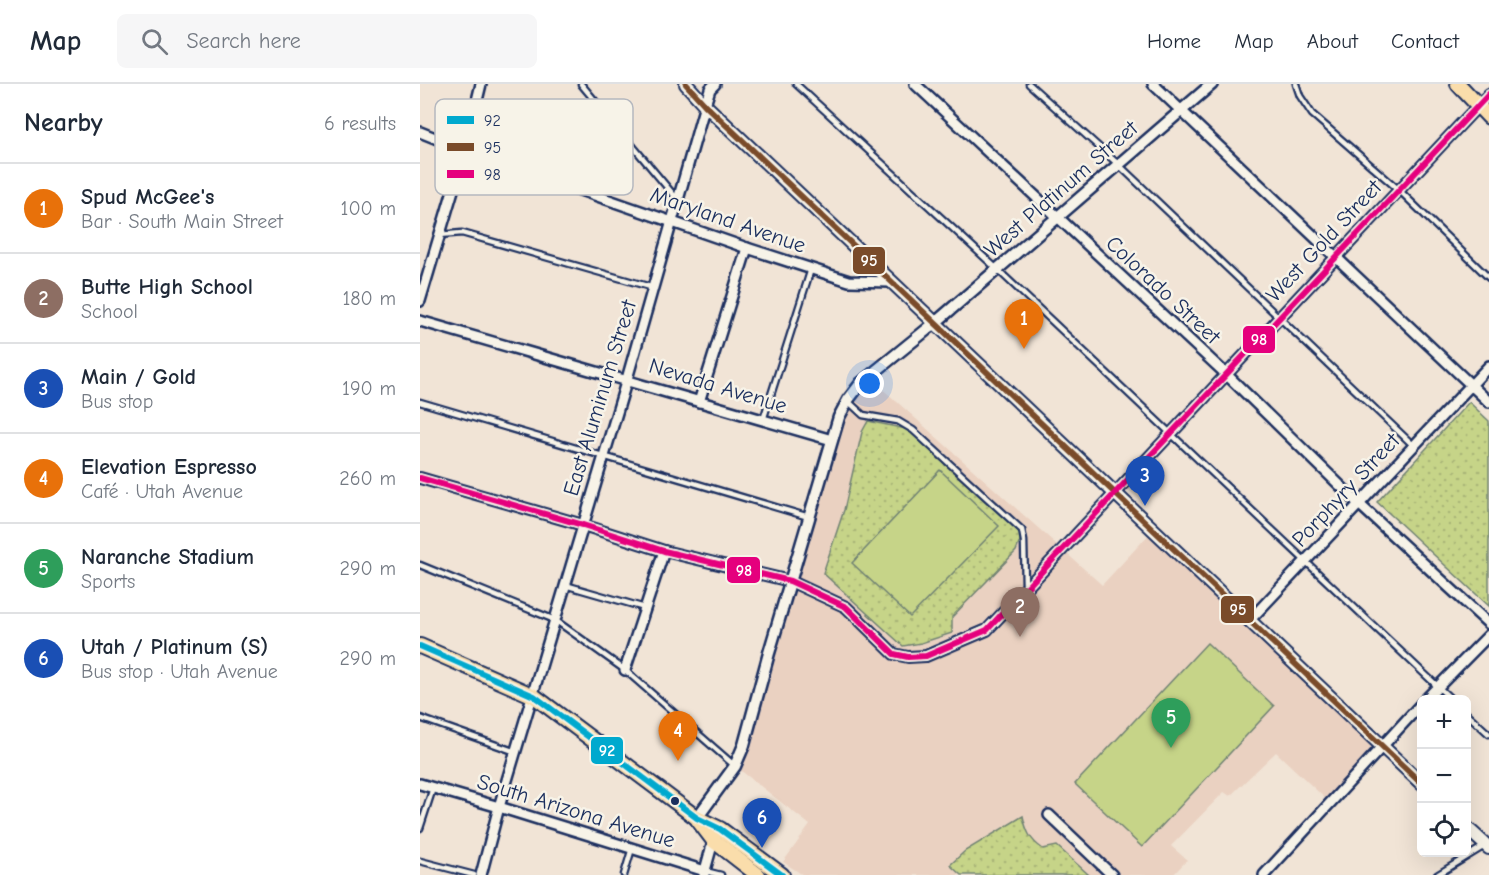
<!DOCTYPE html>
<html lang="en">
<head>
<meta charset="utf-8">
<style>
  body { margin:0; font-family:"Comic Neue",sans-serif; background:#f6f6f7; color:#1f2937 }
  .controls { position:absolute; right:18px; bottom:18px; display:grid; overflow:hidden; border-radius:9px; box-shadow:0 6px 24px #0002 }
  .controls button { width:54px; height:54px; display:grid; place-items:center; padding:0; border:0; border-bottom:2px solid #e0e1e3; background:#fff; color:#1f2937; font:30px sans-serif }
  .you { position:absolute; left:450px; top:300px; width:21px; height:21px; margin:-15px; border:4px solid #fff; border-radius:50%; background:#1a73e8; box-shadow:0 0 0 9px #1a73e833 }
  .badge { display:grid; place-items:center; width:39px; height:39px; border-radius:50%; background:#0f766e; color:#fff; font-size:20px; font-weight:700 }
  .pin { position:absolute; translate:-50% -50px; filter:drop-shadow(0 2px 3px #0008) }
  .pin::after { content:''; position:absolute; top:32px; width:21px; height:18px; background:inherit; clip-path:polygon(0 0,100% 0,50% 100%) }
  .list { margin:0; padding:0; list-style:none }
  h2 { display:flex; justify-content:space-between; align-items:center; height:78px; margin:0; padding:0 24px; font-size:26px }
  h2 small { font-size:20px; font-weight:400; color:#747a83 }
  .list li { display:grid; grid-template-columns:39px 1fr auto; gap:18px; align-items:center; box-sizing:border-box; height:90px; padding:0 24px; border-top:2px solid #e0e1e3 }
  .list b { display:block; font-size:22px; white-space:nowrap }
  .list p { margin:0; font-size:20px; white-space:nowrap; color:#747a83 }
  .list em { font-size:20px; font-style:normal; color:#747a83 }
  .icon { flex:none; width:33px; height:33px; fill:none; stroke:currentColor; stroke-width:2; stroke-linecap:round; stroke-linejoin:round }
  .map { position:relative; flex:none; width:1069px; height:791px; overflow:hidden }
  header { display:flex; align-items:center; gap:36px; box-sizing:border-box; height:84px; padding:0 30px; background:#fff; border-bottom:2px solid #e0e1e3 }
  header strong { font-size:28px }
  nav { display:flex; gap:33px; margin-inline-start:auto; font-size:21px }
  .search { width:420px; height:54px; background:#f6f6f7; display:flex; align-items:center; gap:15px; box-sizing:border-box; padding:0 21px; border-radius:9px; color:#747a83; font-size:22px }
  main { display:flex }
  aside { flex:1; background:#fff }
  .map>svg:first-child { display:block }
  .built { fill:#ead1c1 }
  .grass { fill:url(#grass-dots); stroke:#708273; stroke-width:1.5 }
  .garden { fill:#c6d488; stroke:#708273; stroke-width:1.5 }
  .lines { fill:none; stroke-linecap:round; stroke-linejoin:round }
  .service-casing { stroke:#1b2f5e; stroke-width:9 }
  .minor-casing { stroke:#1b2f5e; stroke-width:14 }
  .tertiary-casing { stroke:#1b2f5e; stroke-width:15 }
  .secondary-casing { stroke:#1b2f5e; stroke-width:16 }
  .primary-casing { stroke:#1b2f5e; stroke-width:18 }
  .service { stroke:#f7f3e8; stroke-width:4.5 }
  .minor { stroke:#f7f3e8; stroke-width:9 }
  .tertiary { stroke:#f7f3e8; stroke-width:10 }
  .secondary { stroke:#f7f3e8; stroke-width:12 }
  .primary { stroke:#faddab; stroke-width:14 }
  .bus-1-casing { stroke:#f7f3e8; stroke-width:10 }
  .bus-2-casing { stroke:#f7f3e8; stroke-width:10 }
  .bus-3-casing { stroke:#f7f3e8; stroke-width:10 }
  .bus-1 { stroke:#00a9ce; stroke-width:6 }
  .bus-2 { stroke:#7a4b2a; stroke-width:6 }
  .bus-3 { stroke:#e5007d; stroke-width:6 }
  .bus-dot { fill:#1b2f5e; stroke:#f7f3e8; stroke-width:2 }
  .labels { text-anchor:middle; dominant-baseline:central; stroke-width:5; stroke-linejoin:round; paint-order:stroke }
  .street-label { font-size:22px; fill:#1b2f5e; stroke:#f7f3e8 }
  .key { fill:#f7f3e8; stroke:#b5b8bf; stroke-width:1.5 }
  .key-label { font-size:16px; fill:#1b2f5e }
  .line-badge { stroke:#f7f3e8; stroke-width:2 }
  .badge-label { font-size:16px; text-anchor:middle; font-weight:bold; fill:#fff }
</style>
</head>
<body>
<header>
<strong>Map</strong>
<div class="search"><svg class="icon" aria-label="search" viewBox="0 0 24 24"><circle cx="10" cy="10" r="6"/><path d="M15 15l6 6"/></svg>Search here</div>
<nav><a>Home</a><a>Map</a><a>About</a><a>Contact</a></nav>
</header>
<main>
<aside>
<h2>Nearby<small>6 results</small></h2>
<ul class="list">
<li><span class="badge" style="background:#e8710a">1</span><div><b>Spud McGee's</b><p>Bar · South Main Street</p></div><em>100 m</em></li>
<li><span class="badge" style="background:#8d6e63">2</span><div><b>Butte High School</b><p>School</p></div><em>180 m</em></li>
<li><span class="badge" style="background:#1a4fb4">3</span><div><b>Main / Gold</b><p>Bus stop</p></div><em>190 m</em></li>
<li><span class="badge" style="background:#e8710a">4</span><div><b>Elevation Espresso</b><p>Café · Utah Avenue</p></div><em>260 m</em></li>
<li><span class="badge" style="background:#2e9e5b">5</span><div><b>Naranche Stadium</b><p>Sports</p></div><em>290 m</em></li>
<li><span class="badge" style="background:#1a4fb4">6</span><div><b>Utah / Platinum (S)</b><p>Bus stop · Utah Avenue</p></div><em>290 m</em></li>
</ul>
</aside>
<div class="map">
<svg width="1069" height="791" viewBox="0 0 1069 791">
  <defs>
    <pattern id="grass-dots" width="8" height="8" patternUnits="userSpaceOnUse" patternTransform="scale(1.5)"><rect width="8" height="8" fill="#c6d488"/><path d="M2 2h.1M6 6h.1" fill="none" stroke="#aab678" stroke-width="1.8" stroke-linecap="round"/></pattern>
  </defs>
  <rect width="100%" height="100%" fill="#f1e4d6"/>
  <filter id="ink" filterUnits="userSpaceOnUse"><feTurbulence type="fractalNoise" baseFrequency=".0167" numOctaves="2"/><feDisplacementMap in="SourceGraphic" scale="12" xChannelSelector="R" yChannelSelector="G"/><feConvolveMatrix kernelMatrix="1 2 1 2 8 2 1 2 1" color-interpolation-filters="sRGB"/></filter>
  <g filter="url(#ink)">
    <polygon class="built" points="448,292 682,501 733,446 961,663 910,719 856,668 810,712 804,708 751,762 767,776 753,791 383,791 363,778 390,741 315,682 428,316"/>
    <g class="grass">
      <polygon points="1049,318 1069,337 1069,522 957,418"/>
      <polygon points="448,337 491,346 599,447 602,452 596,467 532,533 532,549 501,559 483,562 403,489 424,426 442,348"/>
      <path d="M603 732C606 747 610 756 623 765L637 762 669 791H541L530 781 545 767Z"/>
    </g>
    <g class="garden">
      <polygon points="520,386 579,442 490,533 432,479"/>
      <polygon points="787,559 854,622 722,763 655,700"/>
    </g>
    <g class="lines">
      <g class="service-casing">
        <g id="service">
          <polyline points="161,0 257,115"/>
          <polyline points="376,0 577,185 1032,616"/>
          <polyline points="609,0 699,81 994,362"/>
          <polyline points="876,0 880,12 892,30 979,106 1069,194"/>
          <polyline points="19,151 42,149 234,204"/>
          <polyline points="0,318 389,433"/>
          <polyline points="429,318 443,331 478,337 493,346 602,446 604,457 605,502"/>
          <polyline points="343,336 391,185"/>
          <polyline points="0,481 135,536 205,586 315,682"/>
          <polyline points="145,501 225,524"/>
          <polyline points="1046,629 1069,650"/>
          <polyline points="0,634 96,668"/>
          <polyline points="0,744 13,704"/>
          <polyline points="0,777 54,791"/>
          <polyline points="285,787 301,791"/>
          <polyline points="204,791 212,764"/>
          <polyline points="1017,791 1066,761"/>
        </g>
      </g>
      <g class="minor-casing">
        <g id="minor">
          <polyline points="495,0 806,290 939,420 1069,540"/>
          <polyline points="733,0 1069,318"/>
          <polyline points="0,48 45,66 327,164 429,197 471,198"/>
          <polyline points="0,217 45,66 61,0"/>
          <polyline points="0,237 412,356"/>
          <polyline points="279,318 327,164"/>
          <polyline points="0,394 163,441 244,467 370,497 426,523 474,570 488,573 506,572 567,546 1069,10"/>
          <polyline points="829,537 1069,282"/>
          <polyline points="205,586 244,467"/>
          <polyline points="1005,616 1069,551"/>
          <polyline points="0,700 79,723 285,787"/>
          <polyline points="629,731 692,791"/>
          <polyline points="284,790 294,754"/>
          <polyline points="61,791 79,723 207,295 285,21 290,5 295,0"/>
          <polyline points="844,791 1002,619"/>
        </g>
      </g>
      <g class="tertiary-casing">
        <polyline id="tertiary" points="277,734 315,682 324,661 349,569 419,333 428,316 441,299 515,239 792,0"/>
      </g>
      <g class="secondary-casing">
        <g id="secondary">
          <polyline points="266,0 285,21 1002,700"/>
          <polyline points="1046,743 1069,764"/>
        </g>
      </g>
      <g class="primary-casing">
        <g id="primary">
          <polyline points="1038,0 1069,33"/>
          <polyline points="0,562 114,612 277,734 300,745 362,791"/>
          <polyline points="278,736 294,757 338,791"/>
        </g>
      </g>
      <use href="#service" class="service"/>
      <use href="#minor" class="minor"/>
      <use href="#tertiary" class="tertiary"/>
      <use href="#secondary" class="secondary"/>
      <use href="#primary" class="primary"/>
      <g class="bus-1-casing">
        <polyline id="bus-1" points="0,562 114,612 277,734 300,745 362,791"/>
      </g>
      <g class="bus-2-casing">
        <polyline id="bus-2" points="266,0 285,21 1002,700"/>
      </g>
      <g class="bus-3-casing">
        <polyline id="bus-3" points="0,394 163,441 244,467 370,497 426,523 474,570 488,573 506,572 567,546 1069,10"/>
      </g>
      <use href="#bus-1" class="bus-1"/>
      <use href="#bus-2" class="bus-2"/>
      <use href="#bus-3" class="bus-3"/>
    </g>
  </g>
  <circle class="bus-dot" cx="255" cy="717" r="5"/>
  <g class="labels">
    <g class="street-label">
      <text transform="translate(641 105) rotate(-41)">West Platinum Street</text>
      <text transform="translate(308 136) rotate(19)">Maryland Avenue</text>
      <text transform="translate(904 157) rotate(-47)">West Gold Street</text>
      <text transform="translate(743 206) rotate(43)">Colorado Street</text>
      <text transform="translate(298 302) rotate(17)">Nevada Avenue</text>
      <text transform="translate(180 314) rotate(-73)">East Aluminum Street</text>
      <text transform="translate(926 406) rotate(-47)">Porphyry Street</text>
      <text transform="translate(156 727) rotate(17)">South Arizona Avenue</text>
    </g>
  </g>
  <rect x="15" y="15" width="198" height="96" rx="9" class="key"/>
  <rect x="27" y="32" width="27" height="8" fill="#00a9ce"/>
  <rect x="27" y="59" width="27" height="8" fill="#7a4b2a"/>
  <rect x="27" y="86" width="27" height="8" fill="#e5007d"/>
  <g class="key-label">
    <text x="64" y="42">92</text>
    <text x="64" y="69">95</text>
    <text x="64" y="96">98</text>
  </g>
  <g class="line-badge">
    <rect x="432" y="162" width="34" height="29" rx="6" fill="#7a4b2a"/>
    <rect x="822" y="241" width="34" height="29" rx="6" fill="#e5007d"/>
    <rect x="306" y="472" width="35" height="28" rx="6" fill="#e5007d"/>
    <rect x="800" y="511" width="35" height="29" rx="6" fill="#7a4b2a"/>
    <rect x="170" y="652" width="34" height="29" rx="6" fill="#00a9ce"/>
  </g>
  <g class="badge-label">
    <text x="449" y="182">95</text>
    <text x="839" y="261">98</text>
    <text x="324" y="492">98</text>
    <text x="818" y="531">95</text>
    <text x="187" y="672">92</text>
  </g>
</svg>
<div class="controls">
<button>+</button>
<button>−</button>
<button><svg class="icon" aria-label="locate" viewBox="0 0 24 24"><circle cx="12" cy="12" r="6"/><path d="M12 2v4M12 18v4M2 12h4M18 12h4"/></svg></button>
</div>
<div class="you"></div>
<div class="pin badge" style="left:604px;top:265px;background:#e8710a">1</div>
<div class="pin badge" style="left:600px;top:553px;background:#8d6e63">2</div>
<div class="pin badge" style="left:725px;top:422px;background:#1a4fb4">3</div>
<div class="pin badge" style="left:258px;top:677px;background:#e8710a">4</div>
<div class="pin badge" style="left:751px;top:664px;background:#2e9e5b">5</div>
<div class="pin badge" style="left:342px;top:764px;background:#1a4fb4">6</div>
</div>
</main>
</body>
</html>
